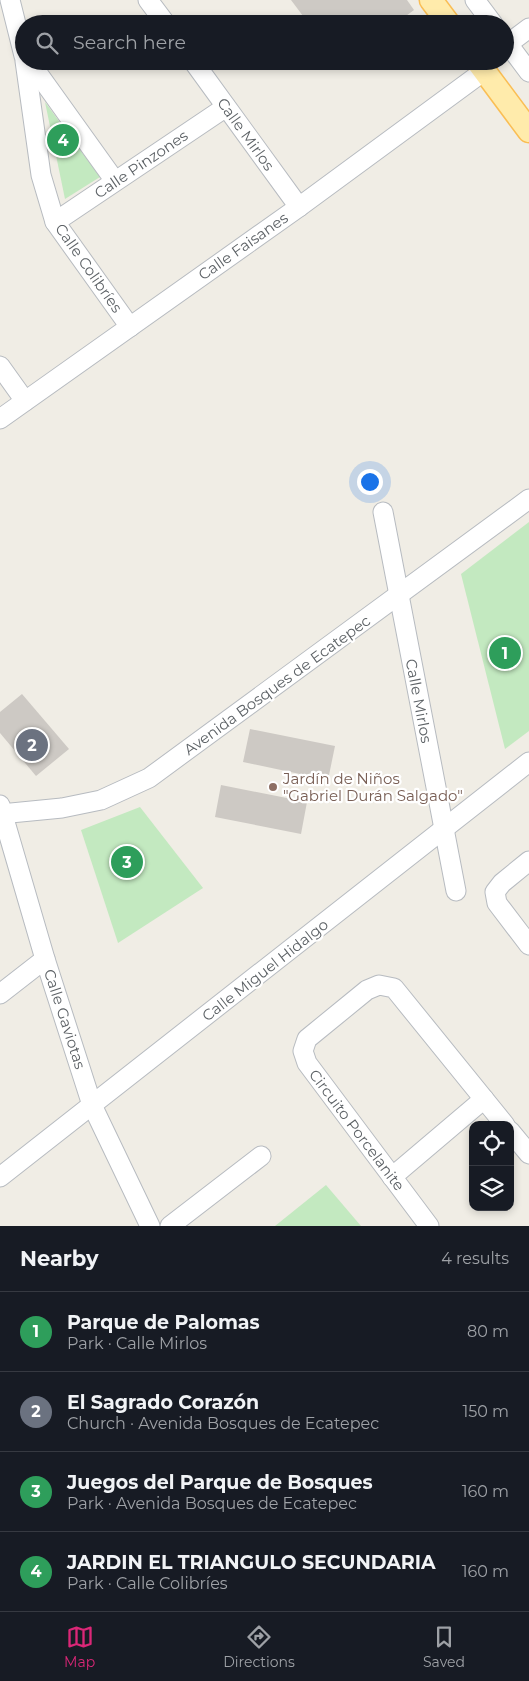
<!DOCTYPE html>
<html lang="en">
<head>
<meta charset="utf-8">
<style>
  body { margin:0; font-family:Montserrat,sans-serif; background:#242831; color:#f1f3f6 }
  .controls { position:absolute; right:15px; bottom:15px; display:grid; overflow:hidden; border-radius:10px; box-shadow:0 2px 8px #0003 }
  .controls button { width:45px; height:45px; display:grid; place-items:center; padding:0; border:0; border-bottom:1px solid #363941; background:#171b24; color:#f1f3f6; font:25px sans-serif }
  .you { position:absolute; left:369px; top:481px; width:18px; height:18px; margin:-12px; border:4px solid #fff; border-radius:50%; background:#1a73e8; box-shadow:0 0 0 8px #1a73e833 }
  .badge { display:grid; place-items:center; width:32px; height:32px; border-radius:50%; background:#db2777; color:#fff; font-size:16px; font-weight:700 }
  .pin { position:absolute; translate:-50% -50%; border:2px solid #fff; box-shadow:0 1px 5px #0006 }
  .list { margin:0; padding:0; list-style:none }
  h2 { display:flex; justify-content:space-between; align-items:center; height:65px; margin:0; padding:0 20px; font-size:21px }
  h2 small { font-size:16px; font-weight:400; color:#9ea1a6 }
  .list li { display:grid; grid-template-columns:32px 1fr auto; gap:15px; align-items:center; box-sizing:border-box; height:80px; padding:0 20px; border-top:1px solid #363941 }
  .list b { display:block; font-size:19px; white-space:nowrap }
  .list p { margin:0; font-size:16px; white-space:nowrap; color:#9ea1a6 }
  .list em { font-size:16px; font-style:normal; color:#9ea1a6 }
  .icon { flex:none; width:28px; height:28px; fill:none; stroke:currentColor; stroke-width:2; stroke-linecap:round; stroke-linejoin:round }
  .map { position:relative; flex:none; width:529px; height:1226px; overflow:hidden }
  .search { position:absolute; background:#171b24; box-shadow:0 2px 8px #0003; left:15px; right:15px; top:15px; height:55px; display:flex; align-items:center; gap:12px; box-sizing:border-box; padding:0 18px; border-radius:28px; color:#9ea1a6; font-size:19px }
  .sheet { height:385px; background:#171b24 }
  nav { display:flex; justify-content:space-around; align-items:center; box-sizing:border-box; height:70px; border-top:1px solid #363941; background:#171b24; font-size:14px; color:#9ea1a6 }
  nav a { display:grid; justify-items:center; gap:2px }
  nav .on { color:#db2777 }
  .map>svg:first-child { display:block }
  .green { fill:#c3e9c0 }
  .building { fill:#cdc9c4 }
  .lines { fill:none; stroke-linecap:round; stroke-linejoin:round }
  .minor-casing { stroke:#b7bbc0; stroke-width:21 }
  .major-casing { stroke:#fabe54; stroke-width:25 }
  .minor { stroke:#fff; stroke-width:19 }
  .major { stroke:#ffebab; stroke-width:22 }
  .education-dot { fill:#8d6e63; stroke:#fff; stroke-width:2 }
  .labels { text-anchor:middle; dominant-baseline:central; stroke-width:4.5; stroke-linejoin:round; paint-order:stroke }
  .street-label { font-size:15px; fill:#5d6266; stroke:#fff }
  .education-label { font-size:15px; fill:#785e54; stroke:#fff; text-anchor:start }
</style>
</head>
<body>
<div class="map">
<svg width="529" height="1226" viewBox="0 0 529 1226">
  <rect width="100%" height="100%" fill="#f0ede5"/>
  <g class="green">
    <polygon points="45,102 100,177 65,199"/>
    <polygon points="529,522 529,731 505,749 461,574"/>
    <polygon points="140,807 203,888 118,943 81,830"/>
    <polygon points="326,1185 361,1226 275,1226"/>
  </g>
  <g class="building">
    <polygon points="291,0 407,0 414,10 395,24 309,24"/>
    <polygon points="22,694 69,749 36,776 0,733 0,712"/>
    <polygon points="250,729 335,746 328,780 243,762"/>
    <polygon points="221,785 307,802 301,834 215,817"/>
  </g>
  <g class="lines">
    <g class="minor-casing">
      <g id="minor">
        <polyline points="10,0 24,56"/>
        <polyline points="148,0 166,24"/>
        <polyline points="475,0 493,24"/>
        <polyline points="505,40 529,72"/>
        <polyline points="508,44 529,28"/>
        <polyline points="25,61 41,175 55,222 130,327"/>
        <polyline points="29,61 115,181"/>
        <polyline points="193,61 299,207"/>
        <polyline points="55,222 226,107"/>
        <polyline points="0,366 25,401"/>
        <polyline points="0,419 299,207 484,71"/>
        <polyline points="383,512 456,891"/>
        <polyline points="0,805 45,959 92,1105 150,1226"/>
        <polyline points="0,814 62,808 101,800 149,778 529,499"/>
        <polyline points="529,861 502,883 495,892 497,903 529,945"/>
        <polyline points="0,994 45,959"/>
        <polyline points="510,1131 529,1154"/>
        <polyline points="0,1177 529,762"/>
        <polyline points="392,1177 484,1099"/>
        <polyline points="170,1226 261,1156"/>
        <polyline points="429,1226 307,1063 303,1051 307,1039 367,990 379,985 394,988 505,1125"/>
      </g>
    </g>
    <g class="major-casing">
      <g id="major">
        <polyline points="431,0 449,24"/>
        <polyline points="477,61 529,131"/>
      </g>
    </g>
    <use href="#minor" class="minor"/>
    <use href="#major" class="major"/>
  </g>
  <circle class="education-dot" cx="273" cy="787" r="5"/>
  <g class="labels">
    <g class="street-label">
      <text transform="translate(246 134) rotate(54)">Calle Mirlos</text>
      <text transform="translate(141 164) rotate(-34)">Calle Pinzones</text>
      <text transform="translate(243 246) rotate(-35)">Calle Faisanes</text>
      <text transform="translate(89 268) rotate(55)">Calle Colibríes</text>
      <text transform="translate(277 685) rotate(-36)">Avenida Bosques de Ecatepec</text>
      <text transform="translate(419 701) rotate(79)">Calle Mirlos</text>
      <text transform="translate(265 970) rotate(-38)">Calle Miguel Hidalgo</text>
      <text transform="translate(65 1019) rotate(72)">Calle Gaviotas</text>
      <text transform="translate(357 1130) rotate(53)">Circuito Porcelanite</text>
    </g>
    <g class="education-label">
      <text x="283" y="778">Jardín de Niños<tspan x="283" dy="17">"Gabriel Durán Salgado"</tspan></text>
    </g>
  </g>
</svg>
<div class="controls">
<button><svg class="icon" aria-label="locate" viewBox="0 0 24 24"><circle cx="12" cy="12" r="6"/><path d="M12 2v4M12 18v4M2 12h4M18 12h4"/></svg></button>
<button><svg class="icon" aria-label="layers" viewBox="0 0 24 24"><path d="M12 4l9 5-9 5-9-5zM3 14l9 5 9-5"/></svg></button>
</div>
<div class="you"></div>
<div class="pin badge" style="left:505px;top:653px;background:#2e9e5b">1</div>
<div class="pin badge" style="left:32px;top:745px;background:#6b7280">2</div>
<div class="pin badge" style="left:127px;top:862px;background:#2e9e5b">3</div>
<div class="pin badge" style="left:63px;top:140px;background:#2e9e5b">4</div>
<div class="search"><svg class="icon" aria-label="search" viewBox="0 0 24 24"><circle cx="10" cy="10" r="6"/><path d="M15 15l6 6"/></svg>Search here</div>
</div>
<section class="sheet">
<h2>Nearby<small>4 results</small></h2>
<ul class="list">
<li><span class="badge" style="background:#2e9e5b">1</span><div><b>Parque de Palomas</b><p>Park · Calle Mirlos</p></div><em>80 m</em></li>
<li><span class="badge" style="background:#6b7280">2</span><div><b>El Sagrado Corazón</b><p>Church · Avenida Bosques de Ecatepec</p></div><em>150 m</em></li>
<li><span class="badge" style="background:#2e9e5b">3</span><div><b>Juegos del Parque de Bosques</b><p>Park · Avenida Bosques de Ecatepec</p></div><em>160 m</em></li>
<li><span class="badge" style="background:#2e9e5b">4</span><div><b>JARDIN EL TRIANGULO SECUNDARIA</b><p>Park · Calle Colibríes</p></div><em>160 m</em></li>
</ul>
</section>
<nav>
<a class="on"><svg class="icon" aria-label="map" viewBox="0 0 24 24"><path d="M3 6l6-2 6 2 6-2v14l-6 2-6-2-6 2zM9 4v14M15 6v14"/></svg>Map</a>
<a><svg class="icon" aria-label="directions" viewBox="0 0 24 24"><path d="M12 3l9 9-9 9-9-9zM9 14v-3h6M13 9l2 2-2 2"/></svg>Directions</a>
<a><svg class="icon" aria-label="saved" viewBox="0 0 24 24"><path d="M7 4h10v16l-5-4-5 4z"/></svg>Saved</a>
</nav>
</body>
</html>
